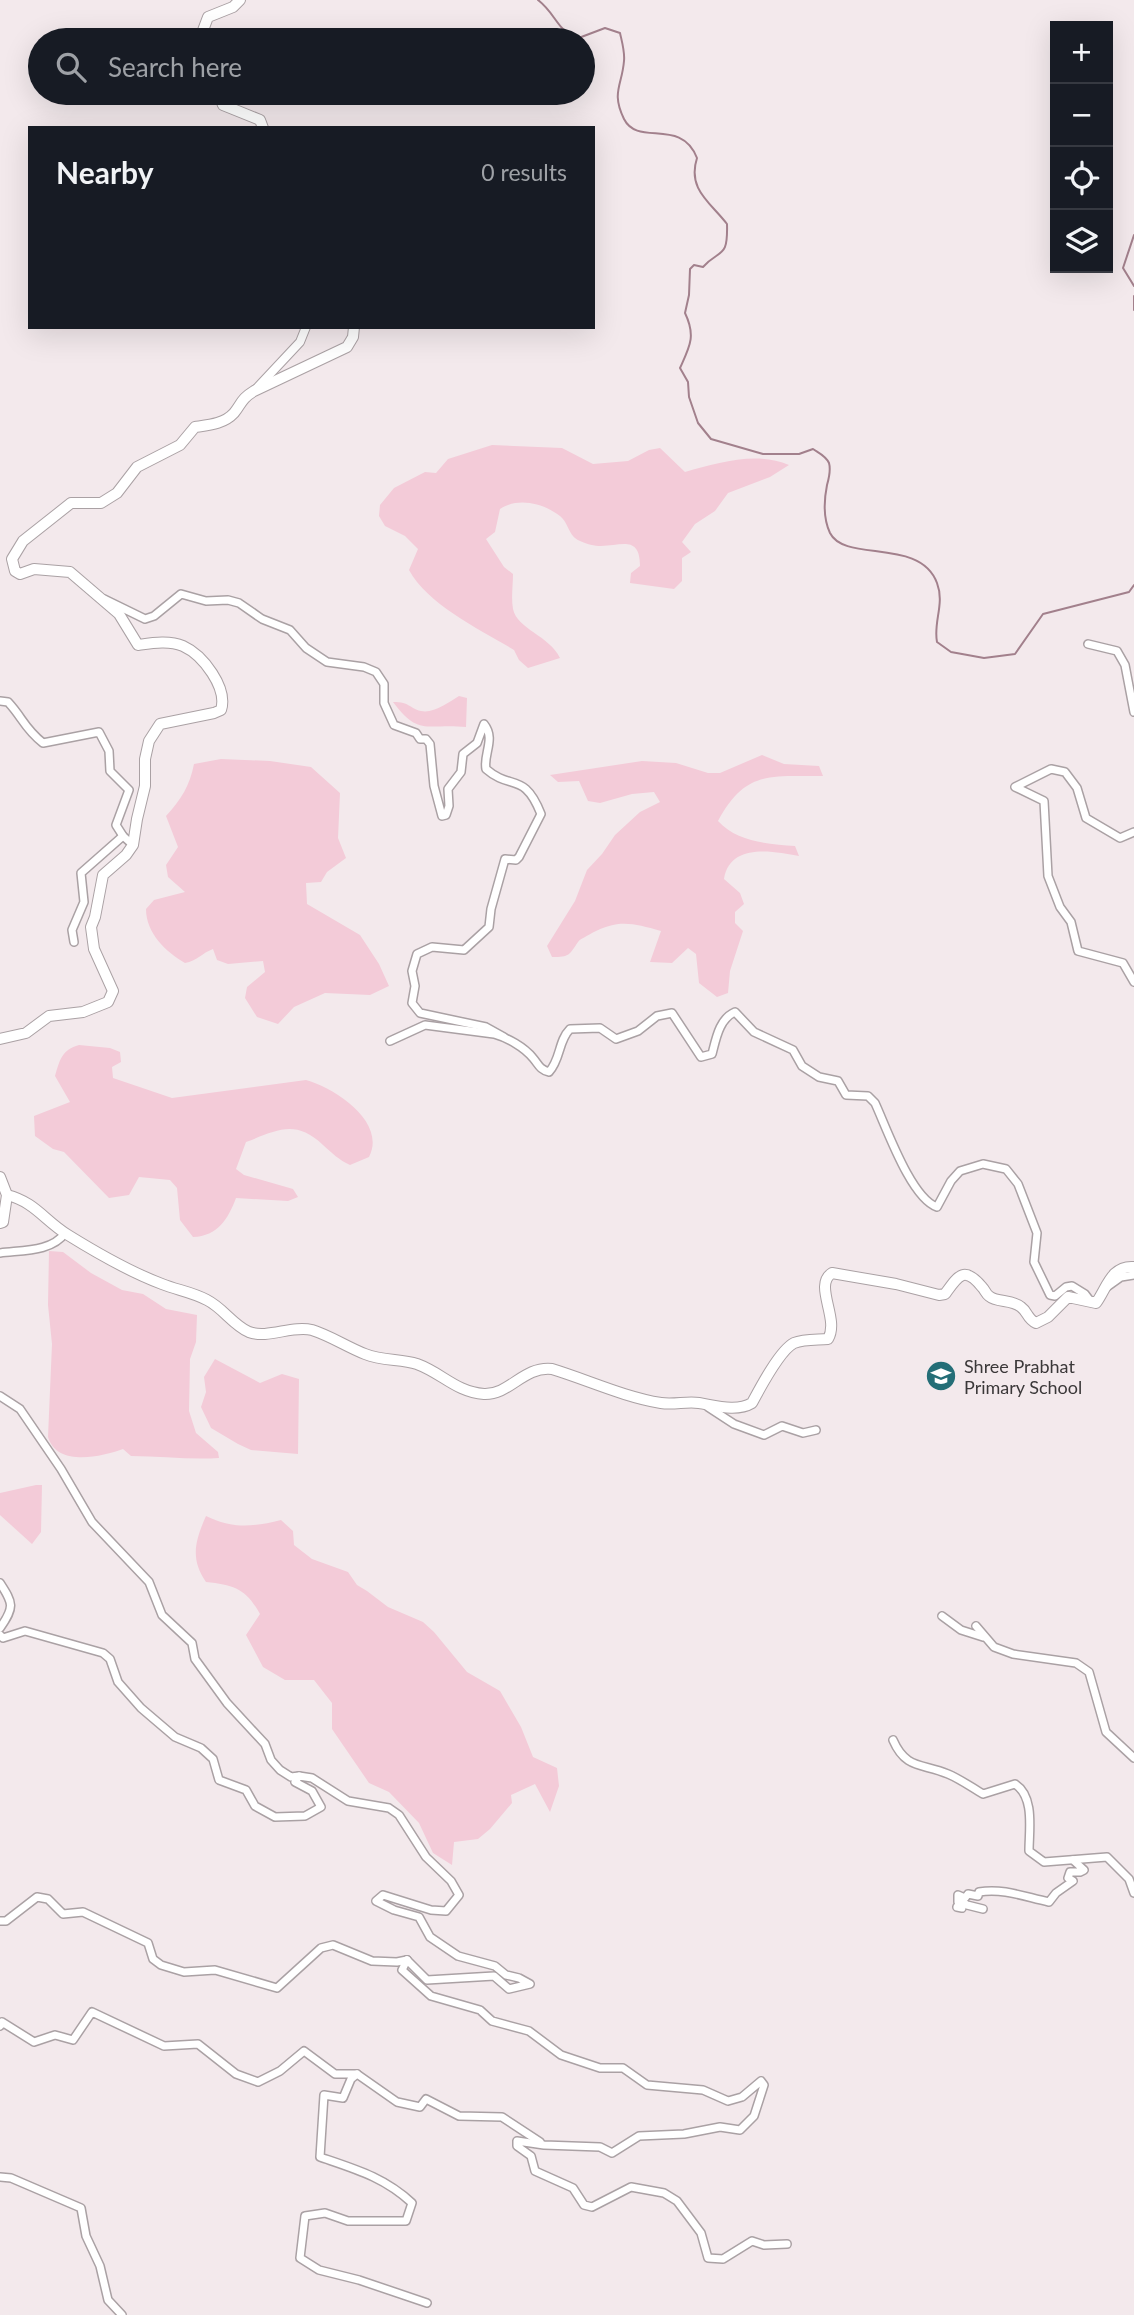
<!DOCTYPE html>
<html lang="en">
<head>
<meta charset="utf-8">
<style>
  body { margin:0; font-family:Lato,sans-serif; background:#242831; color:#f1f3f6 }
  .controls { position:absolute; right:21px; top:21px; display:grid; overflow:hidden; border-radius:0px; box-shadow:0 7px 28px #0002 }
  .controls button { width:63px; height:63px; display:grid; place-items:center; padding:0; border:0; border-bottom:2px solid #363941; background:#171b24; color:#f1f3f6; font:35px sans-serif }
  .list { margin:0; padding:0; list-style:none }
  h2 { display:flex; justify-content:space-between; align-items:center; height:91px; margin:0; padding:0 28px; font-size:30px }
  h2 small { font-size:23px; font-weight:400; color:#9ea1a6 }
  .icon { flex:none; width:38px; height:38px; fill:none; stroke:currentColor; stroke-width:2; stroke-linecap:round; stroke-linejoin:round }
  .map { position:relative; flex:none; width:1134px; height:2315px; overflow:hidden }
  .search { position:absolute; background:#171b24; box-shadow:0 7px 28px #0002; left:28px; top:28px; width:567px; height:77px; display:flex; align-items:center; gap:18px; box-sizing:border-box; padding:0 24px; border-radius:38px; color:#9ea1a6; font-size:26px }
  .panel { position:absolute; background:#171b24; box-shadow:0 7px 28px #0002; left:28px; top:126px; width:567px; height:203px; border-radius:0px }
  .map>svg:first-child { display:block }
  .green { fill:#f3cbd8 }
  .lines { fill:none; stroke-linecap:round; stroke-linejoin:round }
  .stream { stroke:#a2808c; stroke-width:2 }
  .minor-casing { stroke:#aaa1a4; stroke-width:10 }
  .tertiary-casing { stroke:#aaa1a4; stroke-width:10 }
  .secondary-casing { stroke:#aaa1a4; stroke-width:12 }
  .minor { stroke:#fff; stroke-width:7 }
  .tertiary { stroke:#fff; stroke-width:8 }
  .secondary { stroke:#fff; stroke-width:10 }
  .labels { text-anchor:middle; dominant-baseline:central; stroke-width:5; stroke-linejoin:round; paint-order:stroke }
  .poi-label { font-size:18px; fill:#3b3839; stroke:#f3e9ec; text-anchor:start }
</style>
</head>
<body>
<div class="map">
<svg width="1134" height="2315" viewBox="0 0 1134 2315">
  <rect width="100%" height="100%" fill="#f3e9ec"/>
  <g class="green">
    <path d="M492 445 562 448 593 464 628 461 649 450 660 448 685 472C718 463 756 451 789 465L770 477 728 493 715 511 695 524 682 542 691 552 682 558V581L674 589 630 583 631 573 640 566C640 535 621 546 601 546 595 546 586 544 580 541 568 536 569 523 560 516 543 503 518 497 500 509L495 532 486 539 504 567 513 574C513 585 511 598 513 609 517 629 550 636 560 658L528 668 519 660 514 650C481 630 428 605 409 570L418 549 405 536 385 526 379 516 380 505 394 488 425 472 436 473 448 459Z"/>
    <path d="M459 696 467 698 466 727C427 723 419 737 393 702 411 702 408 708 421 711 433 714 449 702 459 696Z"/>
    <path d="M762 755 784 764 819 766 823 776C771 777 746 769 718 821 737 842 768 844 795 846L799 856C772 851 730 843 724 879L740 893 744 904 735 912V923L743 931 730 971 728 993 717 997 699 983 696 954 688 948 672 963 650 962 661 931C633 923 618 919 592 933 588 936 581 938 578 942 569 955 570 957 552 957L547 946 575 901 587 870 602 854 615 835 640 812 660 802 654 792 632 794 600 803 588 801 579 781 558 782 550 775 642 761 676 763 708 773H720Z"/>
    <path d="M221 759 270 761 311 767 340 793 338 838 346 858 327 872 321 882 306 883 307 904 360 935 379 964 389 986 370 995 325 993 294 1007 278 1024 257 1017 245 998 247 987 265 972 263 961 228 964 217 960 213 949C202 953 197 961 185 963 166 952 146 933 146 909L154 900 185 892 168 877 166 865 178 847 166 816C181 800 190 785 194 764Z"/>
    <path d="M79 1045 110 1048 120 1052 121 1062 112 1067 113 1078 172 1098 306 1080C335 1088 387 1122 369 1157L350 1165C339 1160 332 1153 323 1145 295 1119 278 1130 246 1142L236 1169 244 1175 293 1189 298 1197 288 1201 236 1198C228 1219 218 1236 193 1237L180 1220 177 1188 170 1180 139 1177 129 1195 109 1198 64 1152 53 1149 35 1136 34 1116 70 1102 55 1076C60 1059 62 1050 79 1045Z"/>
    <path d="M49 1251 63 1252 91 1273 122 1290 143 1294 166 1309 197 1315 196 1342 190 1359 189 1411 196 1433 218 1452 219 1458C190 1460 161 1456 131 1456L123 1449C101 1457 57 1467 48 1437L52 1344 48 1305Z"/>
    <polygon points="215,1359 260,1383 282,1374 299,1379 298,1454 251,1450 238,1444 211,1428 201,1407 206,1392 204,1377"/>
    <polygon points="36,1485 42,1485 41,1532 32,1544 0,1515 0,1493"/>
    <path d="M206 1516C232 1529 253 1527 281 1520L293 1531 294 1545 312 1559 348 1572 357 1585 367 1591 388 1607 423 1622 434 1632 467 1672 500 1691 521 1727 533 1757 557 1768 559 1786 550 1812 535 1784 511 1795 512 1803 490 1829 478 1839 454 1842 452 1865 433 1853 419 1823 389 1792 369 1783 332 1729V1703L314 1680H285L263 1667 246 1635 260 1614C246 1589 235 1585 206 1582 190 1559 195 1541 206 1516Z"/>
  </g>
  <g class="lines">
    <g class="stream">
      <path d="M538 0C555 13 556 28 576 39L605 28 620 33C622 42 625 52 624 61 622 86 611 92 624 119 638 147 681 117 697 158 687 189 710 202 727 224 728 260 720 248 703 267L694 265 690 269 689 295 685 313C696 336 690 346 680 368L688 382 689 397 698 423 711 439 763 454H799L813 449C819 453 826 456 829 463 831 470 829 478 827 485 824 500 823 518 830 533 845 563 920 537 937 583 945 604 933 622 937 642L951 652 984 658 1015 654 1043 614 1129 592 1134 585"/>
      <polyline points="1134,235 1123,268 1134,286"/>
      <polyline points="1134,296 1134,310"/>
    </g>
    <g class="minor-casing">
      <g id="minor">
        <path d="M104 599 145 619 154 616 181 594 206 601 228 600 239 603 262 619 290 630 306 648 327 662 364 667 376 672 384 684V703L394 725 416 733 420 739H426L430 744 434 786 442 816 446 815 449 806 448 789 461 772 463 754 477 743 484 724C496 739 483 754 486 769 511 791 524 771 541 814L519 857 516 860 505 859 491 909 489 927 464 950 432 947 417 954 412 971 415 986 412 1003 420 1013 486 1027 504 1037"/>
        <polyline points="1088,644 1117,651 1125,665 1134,712"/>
        <path d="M0 701 8 702C23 718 24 728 43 743L99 732 109 751 110 771 129 790 116 825 123 836 133 845"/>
        <polyline points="1134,832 1120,838 1086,818 1077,788 1065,772 1051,769 1015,787 1044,801 1048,876 1060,907 1071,922 1078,951 1123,963 1134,982"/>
        <polyline points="74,942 72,930 84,902 81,873 123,836"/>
        <path d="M390 1041 425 1025 494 1034C508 1038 524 1047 533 1058 539 1065 539 1069 549 1072 561 1059 558 1041 570 1029L600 1028 616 1039 638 1031 657 1016 672 1013 701 1057 712 1054C716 1039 719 1019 735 1012L754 1032 793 1050 802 1066 819 1077 838 1081 846 1095 868 1096 875 1103C887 1129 911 1198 937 1207L951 1181 960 1171 983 1164 1006 1169 1018 1184 1037 1233 1034 1262 1050 1295 1055 1296 1066 1287 1072 1286 1085 1294 1091 1302"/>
        <path d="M0 1253C21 1250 52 1252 65 1233"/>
        <polyline points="1107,1287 1121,1277 1134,1275"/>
        <polyline points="0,1396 20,1409 61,1469 92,1522 149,1582 162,1615 192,1643 195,1659 227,1703 265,1744 271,1760 280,1770 291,1777 299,1776"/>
        <polyline points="708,1407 734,1424 764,1435 782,1426 803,1433 816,1430"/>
        <path d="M0 1583C13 1603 15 1607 0 1628"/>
        <polyline points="942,1616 961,1630 983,1637"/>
        <polyline points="976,1626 994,1647 1013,1654 1076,1663 1089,1672 1106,1732 1134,1758"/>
        <polyline points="0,1635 3,1638 25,1631 103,1653 110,1659 118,1682 141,1708 175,1737 201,1748 213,1759 219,1780 246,1790 255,1806 275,1817 305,1816 321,1807 312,1791 295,1782 299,1776 312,1778 348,1801 389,1808 399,1815 426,1857 451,1881 459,1895 446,1911 431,1910 383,1895 376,1901 394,1910 419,1917 430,1937 458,1956 495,1966 506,1975 519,1978 530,1984 509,1989 494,1976 427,1980 407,1960"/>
        <path d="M893 1740C906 1770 923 1763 948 1774 960 1779 971 1787 983 1794L1015 1784C1035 1797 1029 1830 1029 1851L1044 1862 1107 1857 1129 1879 1134 1893"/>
        <polyline points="959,1899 967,1905 983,1909"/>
        <path d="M957 1907 962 1908 958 1902V1895L965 1898 968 1894 978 1896 979 1892C1004 1888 1025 1897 1049 1902L1056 1893 1073 1881 1068 1878 1070 1872H1080L1084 1870 1073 1860"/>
        <polyline points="0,1921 6,1921 37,1897 48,1899 63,1914 83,1912 148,1943 153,1959 161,1965 184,1972 215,1970 277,1988 321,1948 333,1945 372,1961 397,1962 407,1960"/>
        <polyline points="407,1960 402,1970 431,1996 480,2010 492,2021 529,2031 561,2055 600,2068 623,2068 647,2085 703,2090 728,2101 742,2097 761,2081 764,2085 754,2116 740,2130 720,2127 684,2134 639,2136 612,2153 600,2147 544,2145 517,2141 517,2146 531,2156 535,2171 573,2188 584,2205 592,2207 631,2187 664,2193 677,2201 701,2233 708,2258 723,2259 752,2241 764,2245 787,2244"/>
        <polyline points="0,2026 2,2022 34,2042 55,2035 73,2040 92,2012 164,2046 198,2044 236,2074 258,2082 280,2071 304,2051 335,2074 357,2074 397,2102 420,2107 426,2099 459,2116 502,2117 540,2142"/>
        <path d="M357 2074 351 2079 343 2098 324 2095 320 2157C355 2169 384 2177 412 2203L406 2221H348L325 2213 305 2216 300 2258 319 2270 359 2280 427 2303"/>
        <polyline points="0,2177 11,2178 81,2208 86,2236 100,2266 108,2300 122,2315"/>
      </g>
    </g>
    <g class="tertiary-casing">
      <polyline id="tertiary" points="256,389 300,342 306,327"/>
    </g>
    <g class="secondary-casing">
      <g id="secondary">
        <polyline points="205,40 202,33 208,17 233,7 240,0"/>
        <polyline points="218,93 223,105 260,120 263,128"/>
        <path d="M0 1039 26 1033 49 1016 83 1012 108 1002 113 991 94 949 91 927 95 917 103 875 126 855 133 845 137 819 145 786V759L149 741 160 724 214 713 221 710C228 688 203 655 183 646 169 640 152 643 138 645L119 614 70 572 34 569 20 574 15 571 12 559 23 541 71 503H101L117 493 137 467 180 445 195 427C209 425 224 424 234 413 242 403 241 399 254 391L347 347 353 337 354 327"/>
        <polyline points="0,1177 7,1195 3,1222 0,1223"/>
        <path d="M7 1195C35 1202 44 1220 68 1235 97 1253 130 1272 162 1284 177 1290 192 1292 207 1300 223 1308 233 1325 249 1332 268 1339 292 1325 312 1330 331 1336 347 1347 365 1354 382 1361 401 1359 417 1364 442 1373 456 1392 484 1394 510 1395 523 1366 552 1369 588 1380 624 1397 661 1403 674 1405 687 1401 699 1403 717 1406 737 1412 752 1403 760 1388 780 1350 794 1343 804 1339 817 1340 828 1339 840 1319 813 1285 832 1273L896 1284 939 1295 945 1294C958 1276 964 1265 982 1287 985 1290 986 1294 989 1296 997 1303 1012 1299 1021 1307 1028 1312 1027 1319 1036 1323L1048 1317 1068 1297 1096 1303C1107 1288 1111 1265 1134 1267"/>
      </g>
    </g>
    <use href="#minor" class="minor"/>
    <use href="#tertiary" class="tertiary"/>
    <use href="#secondary" class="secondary"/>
  </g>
  <defs>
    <g id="school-disc" transform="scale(1.575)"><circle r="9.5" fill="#246e77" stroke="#f3e9ec"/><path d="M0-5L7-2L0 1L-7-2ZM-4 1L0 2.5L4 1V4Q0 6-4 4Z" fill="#fff"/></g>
  </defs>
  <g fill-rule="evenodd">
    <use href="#school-disc" x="941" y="1376"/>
  </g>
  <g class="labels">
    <g class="poi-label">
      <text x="964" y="1366">Shree Prabhat<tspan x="964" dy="21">Primary School</tspan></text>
    </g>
  </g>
</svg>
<div class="controls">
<button>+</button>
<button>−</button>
<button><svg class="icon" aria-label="locate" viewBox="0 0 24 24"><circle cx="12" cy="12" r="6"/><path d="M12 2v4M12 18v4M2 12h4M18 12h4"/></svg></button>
<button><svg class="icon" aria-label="layers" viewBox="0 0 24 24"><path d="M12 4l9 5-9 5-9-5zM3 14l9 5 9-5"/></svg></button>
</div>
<div class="search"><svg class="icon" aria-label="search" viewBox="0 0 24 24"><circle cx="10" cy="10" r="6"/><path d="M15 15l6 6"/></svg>Search here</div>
<section class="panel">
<h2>Nearby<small>0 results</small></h2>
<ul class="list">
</ul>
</section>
</div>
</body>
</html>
